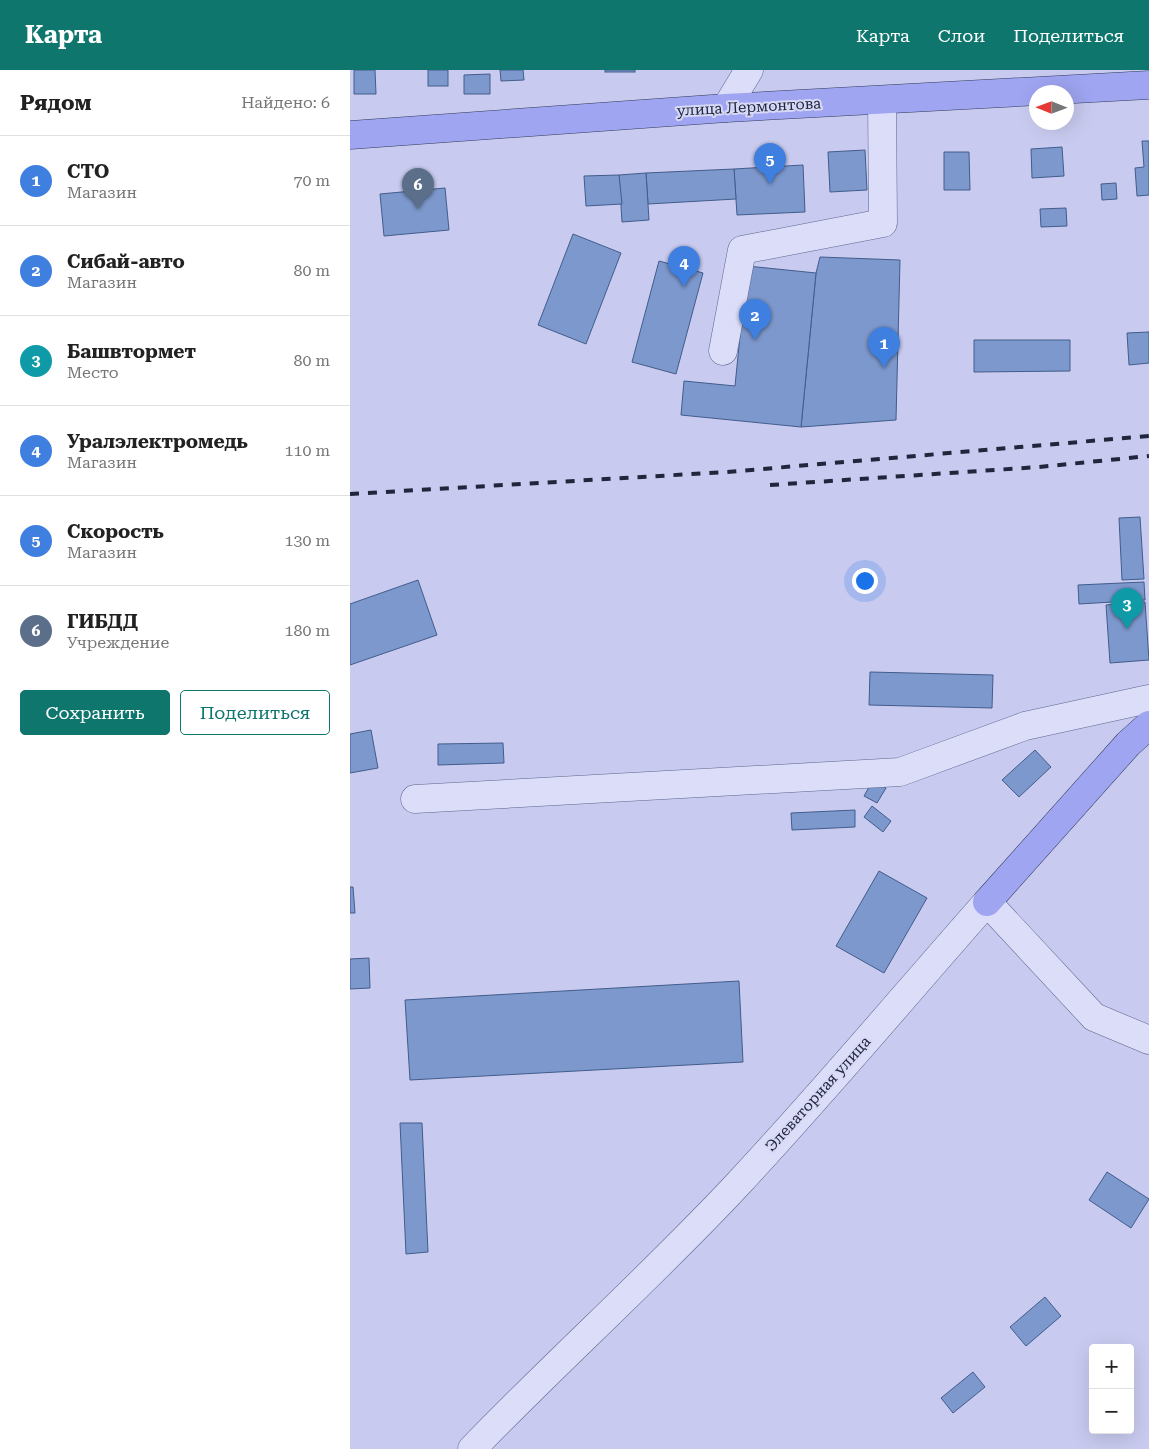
<!DOCTYPE html>
<html lang="ru">
<head>
<meta charset="utf-8">
<style>
  body { margin:0; font-family:"Roboto Serif",serif; background:#f2f2f2; color:#222 }
  .controls { position:absolute; right:15px; bottom:15px; display:grid; overflow:hidden; border-radius:5px; box-shadow:0 5px 20px #0002 }
  .controls button { width:45px; height:45px; display:grid; place-items:center; padding:0; border:0; border-bottom:1px solid #e0e0e0; background:#fff; color:#222; font:25px sans-serif }
  .compass { position:absolute; left:679px; top:15px; width:45px; height:45px; border-radius:50%; background:#fff; box-shadow:0 5px 20px #0002; rotate:271deg }
  .you { position:absolute; left:514px; top:510px; width:18px; height:18px; margin:-12px; border:4px solid #fff; border-radius:50%; background:#1a73e8; box-shadow:0 0 0 8px #1a73e833 }
  .badge { display:grid; place-items:center; width:32px; height:32px; border-radius:50%; background:#0f766e; color:#fff; font-size:16px; font-weight:700 }
  .pin { position:absolute; translate:-50% -41px; filter:drop-shadow(0 1px 2px #0008) }
  .pin::after { content:''; position:absolute; top:26px; width:18px; height:15px; background:inherit; clip-path:polygon(0 0,100% 0,50% 100%) }
  .list { margin:0; padding:0; list-style:none }
  h2 { display:flex; justify-content:space-between; align-items:center; height:65px; margin:0; padding:0 20px; font-size:21px }
  h2 small { font-size:16px; font-weight:400; color:#767676 }
  .list li { display:grid; grid-template-columns:32px 1fr auto; gap:15px; align-items:center; box-sizing:border-box; height:90px; padding:0 20px; border-top:1px solid #e0e0e0 }
  .list b { display:block; font-size:19px; white-space:nowrap }
  .list p { margin:0; font-size:16px; white-space:nowrap; color:#767676 }
  .list em { font-size:16px; font-style:normal; color:#767676 }
  .actions { display:flex; gap:10px; padding:15px 20px }
  .actions a { flex:1; padding:11px 0; border:1px solid #0f766e; border-radius:5px; text-align:center; font-size:18px; color:#0f766e }
  .actions .main { background:#0f766e; color:#fff }
  .map { position:relative; flex:none; width:799px; height:1379px; overflow:hidden }
  header { display:flex; align-items:center; gap:30px; box-sizing:border-box; height:70px; padding:0 25px; background:#0f766e; color:#fff }
  header strong { font-size:24px }
  nav { display:flex; gap:28px; margin-inline-start:auto; font-size:18px }
  main { display:flex }
  aside { flex:1; background:#fff }
  .map>svg:first-child { display:block }
  .building { fill:#7d98cd; stroke:#425c8b }
  .lines { fill:none; stroke-linecap:round; stroke-linejoin:round }
  .minor-casing { stroke:#5c678c; stroke-width:29 }
  .major-casing { stroke:#303c5a; stroke-width:29 }
  .minor { stroke:#dbddf9; stroke-width:28 }
  .major { stroke:#a0a5f2; stroke-width:28 }
  .rail { stroke:#20273c; stroke-width:4; stroke-dasharray:9 9; stroke-linecap:butt }
  .labels { text-anchor:middle; dominant-baseline:central; stroke-width:4; stroke-linejoin:round; paint-order:stroke }
  .street-label { font-size:15px; fill:#20273c; stroke:#d7d9f6 }
</style>
</head>
<body>
<header>
<strong>Карта</strong>
<nav><a>Карта</a><a>Слои</a><a>Поделиться</a></nav>
</header>
<main>
<aside>
<h2>Рядом<small>Найдено: 6</small></h2>
<ul class="list">
<li><span class="badge" style="background:#3f7fe0">1</span><div><b>СТО</b><p>Магазин</p></div><em>70 m</em></li>
<li><span class="badge" style="background:#3f7fe0">2</span><div><b>Сибай-авто</b><p>Магазин</p></div><em>80 m</em></li>
<li><span class="badge" style="background:#0f9aa8">3</span><div><b>Башвтормет</b><p>Место</p></div><em>80 m</em></li>
<li><span class="badge" style="background:#3f7fe0">4</span><div><b>Уралэлектромедь</b><p>Магазин</p></div><em>110 m</em></li>
<li><span class="badge" style="background:#3f7fe0">5</span><div><b>Скорость</b><p>Магазин</p></div><em>130 m</em></li>
<li><span class="badge" style="background:#5c6f8a">6</span><div><b>ГИБДД</b><p>Учреждение</p></div><em>180 m</em></li>
</ul>
<div class="actions"><a class="main">Сохранить</a><a>Поделиться</a></div>
</aside>
<div class="map">
<svg width="799" height="1379" viewBox="0 0 799 1379">
  <rect width="100%" height="100%" fill="#c8caef"/>
  <g class="building">
    <polygon points="4,0 25,0 26,24 4,24"/>
    <rect x="78" y="0" width="20" height="16"/>
    <polygon points="150,0 173,0 174,10 151,11"/>
    <rect x="255" y="0" width="30" height="2"/>
    <polygon points="140,4 140,24 114,24 114,5"/>
    <polygon points="792,71 799,71 799,125 787,126 785,98 794,97"/>
    <polygon points="712,77 714,106 682,108 681,79"/>
    <polygon points="515,80 517,120 480,122 478,82"/>
    <polygon points="594,82 619,82 620,120 594,120"/>
    <polygon points="453,95 455,142 387,145 384,99"/>
    <polygon points="384,99 386,129 298,134 296,103"/>
    <polygon points="296,103 299,150 272,152 269,105"/>
    <polygon points="269,105 272,134 236,136 234,106"/>
    <polygon points="766,113 767,129 752,130 751,114"/>
    <polygon points="95,118 99,160 34,166 30,124"/>
    <polygon points="716,138 717,156 691,157 690,139"/>
    <polygon points="223,164 271,183 236,274 188,255"/>
    <polygon points="470,187 550,190 546,350 451,357 466,203"/>
    <polygon points="309,191 353,203 326,304 282,292"/>
    <polygon points="397,196 466,203 451,357 331,345 334,311 385,316"/>
    <polygon points="799,262 799,293 779,295 777,263"/>
    <polygon points="624,270 720,270 720,301 624,302"/>
    <polygon points="790,447 794,509 772,510 769,448"/>
    <polygon points="68,510 87,565 0,595 0,534"/>
    <polygon points="794,512 795,530 729,534 728,515"/>
    <polygon points="795,532 799,590 760,593 756,535"/>
    <polygon points="520,602 643,605 642,638 519,635"/>
    <polygon points="21,660 28,698 0,703 0,664"/>
    <polygon points="153,673 154,693 88,695 88,674"/>
    <polygon points="685,680 701,697 669,727 652,710"/>
    <polygon points="523,710 536,718 527,733 514,726"/>
    <polygon points="522,736 541,751 533,762 514,747"/>
    <polygon points="505,740 505,757 442,760 441,743"/>
    <polygon points="529,801 577,828 534,903 486,876"/>
    <polygon points="0,817 3,817 5,843 0,843"/>
    <polygon points="19,888 20,918 0,919 0,889"/>
    <polygon points="389,911 393,992 60,1010 55,930"/>
    <polygon points="50,1053 72,1053 78,1182 56,1184"/>
    <polygon points="757,1102 799,1129 781,1158 739,1130"/>
    <polygon points="695,1227 711,1246 676,1276 660,1257"/>
    <polygon points="623,1302 635,1317 603,1343 591,1328"/>
  </g>
  <g class="lines">
    <g class="minor-casing">
      <g id="minor">
        <polyline points="376,38 399,0"/>
        <polyline points="373,281 392,180 533,153 532,30"/>
        <polyline points="65,729 550,702 675,656 799,629"/>
        <path d="M122 1379C209 1289 302 1206 387 1115 473 1023 554 926 637 832L744 947 799 970"/>
      </g>
    </g>
    <g class="major-casing">
      <g id="major">
        <polyline points="0,65 376,38 799,15"/>
        <polyline points="637,832 778,674 799,655"/>
      </g>
    </g>
    <use href="#minor" class="minor"/>
    <use href="#major" class="major"/>
    <g class="rail">
      <polyline points="420,415 689,397 799,386"/>
      <polyline points="0,424 377,402 799,366"/>
    </g>
  </g>
  <g class="labels">
    <g class="street-label">
      <text transform="translate(399 37) rotate(-3)">улица Лермонтова</text>
      <text transform="translate(468 1024) rotate(-48)">Элеваторная улица</text>
    </g>
  </g>
</svg>
<div class="controls">
<button>+</button>
<button>−</button>
</div>
<svg class="compass" viewBox="-18 -18 36 36"><path d="M0-13l5 13h-10z" fill="#e53935"/><path d="M0 13l5-13h-10z" fill="#767676"/></svg>
<div class="you"></div>
<div class="pin badge" style="left:534px;top:298px;background:#3f7fe0">1</div>
<div class="pin badge" style="left:405px;top:270px;background:#3f7fe0">2</div>
<div class="pin badge" style="left:777px;top:559px;background:#0f9aa8">3</div>
<div class="pin badge" style="left:334px;top:217px;background:#3f7fe0">4</div>
<div class="pin badge" style="left:420px;top:114px;background:#3f7fe0">5</div>
<div class="pin badge" style="left:68px;top:139px;background:#5c6f8a">6</div>
</div>
</main>
</body>
</html>
